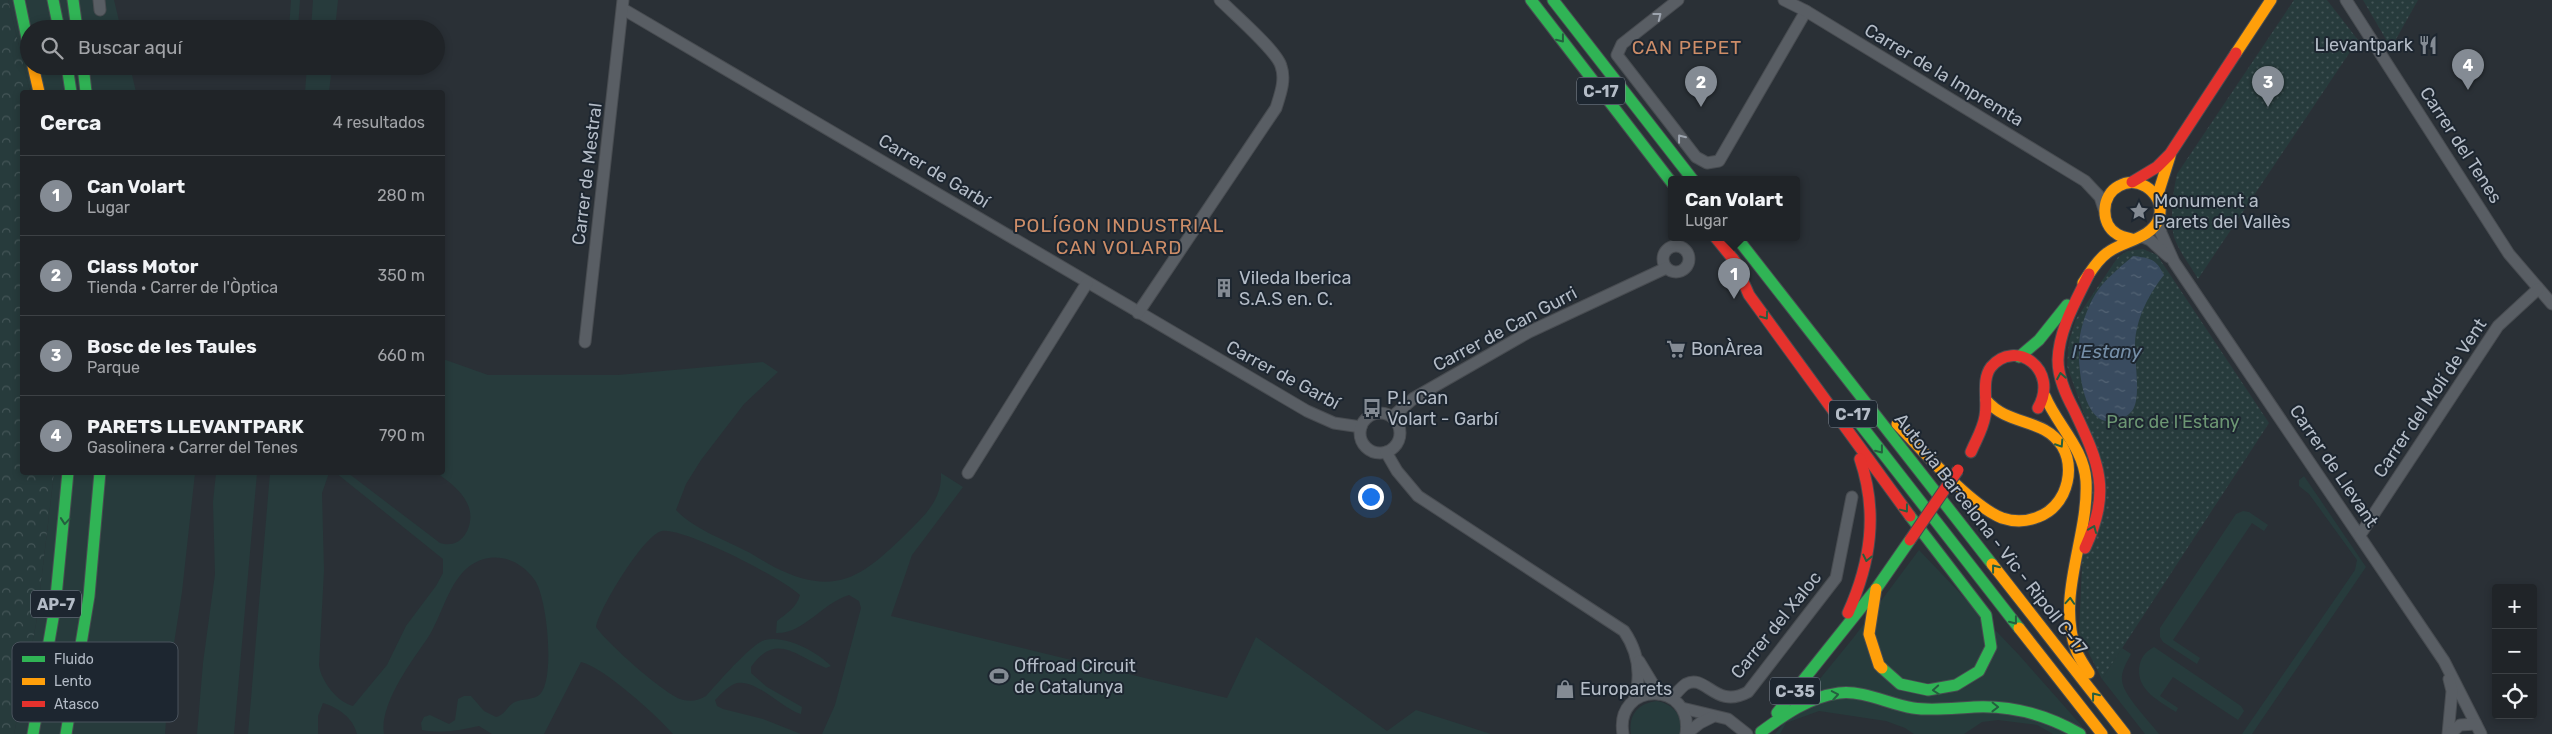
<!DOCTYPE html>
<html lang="es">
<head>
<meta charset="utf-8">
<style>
  body { margin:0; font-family:Rubik,sans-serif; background:#2d3034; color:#f1f3f6 }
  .controls { position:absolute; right:15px; bottom:15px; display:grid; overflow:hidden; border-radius:5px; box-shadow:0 2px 8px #0003 }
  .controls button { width:45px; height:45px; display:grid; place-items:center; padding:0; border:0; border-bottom:1px solid #3d4145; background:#202428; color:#f1f3f6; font:25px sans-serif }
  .you { position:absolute; left:1370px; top:496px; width:18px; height:18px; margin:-12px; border:4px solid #fff; border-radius:50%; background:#1a73e8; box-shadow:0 0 0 8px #1a73e833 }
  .badge { display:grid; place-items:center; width:32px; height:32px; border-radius:50%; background:#848b94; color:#fff; font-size:16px; font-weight:700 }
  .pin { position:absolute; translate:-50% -41px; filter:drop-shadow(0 1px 2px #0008) }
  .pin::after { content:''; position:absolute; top:26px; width:18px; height:15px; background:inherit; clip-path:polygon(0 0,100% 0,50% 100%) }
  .popup { position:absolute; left:1668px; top:176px; width:132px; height:65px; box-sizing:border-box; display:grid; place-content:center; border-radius:5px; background:#202428; filter:drop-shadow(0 1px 4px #0005); font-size:16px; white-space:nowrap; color:#a2a4a8 }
  .popup b { font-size:19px; color:#f1f3f6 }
  .popup::after { content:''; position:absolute; left:50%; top:100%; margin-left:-10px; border:10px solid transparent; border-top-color:#202428 }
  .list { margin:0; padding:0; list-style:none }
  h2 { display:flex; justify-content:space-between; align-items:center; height:65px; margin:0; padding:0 20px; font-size:21px }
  h2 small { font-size:16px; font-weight:400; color:#a2a4a8 }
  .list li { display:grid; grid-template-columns:32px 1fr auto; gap:15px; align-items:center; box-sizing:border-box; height:80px; padding:0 20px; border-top:1px solid #3d4145 }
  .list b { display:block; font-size:19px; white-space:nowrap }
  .list p { margin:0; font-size:16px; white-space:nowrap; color:#a2a4a8 }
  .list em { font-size:16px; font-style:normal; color:#a2a4a8 }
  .icon { flex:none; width:28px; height:28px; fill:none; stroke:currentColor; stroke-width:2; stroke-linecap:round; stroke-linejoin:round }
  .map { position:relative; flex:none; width:2552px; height:734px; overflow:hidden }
  .search { position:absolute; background:#202428; box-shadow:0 2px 8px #0003; left:20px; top:20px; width:425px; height:55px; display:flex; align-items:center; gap:12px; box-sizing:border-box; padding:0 18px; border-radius:28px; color:#a2a4a8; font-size:19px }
  .panel { position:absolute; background:#202428; box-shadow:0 2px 8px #0003; left:20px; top:90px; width:425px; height:385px; border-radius:5px }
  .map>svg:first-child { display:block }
  .green { fill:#273b3c }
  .forest { fill:url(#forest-crowns) }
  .park { fill:url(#park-dots) }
  .water { fill:url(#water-ripples) }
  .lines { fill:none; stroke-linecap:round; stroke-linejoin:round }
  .street-casing { stroke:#484c51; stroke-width:13 }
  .fast-casing { stroke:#484c51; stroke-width:13 }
  .slow-casing { stroke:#484c51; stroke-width:13 }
  .jam-casing { stroke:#484c51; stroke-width:13 }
  .street { stroke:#595e64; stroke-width:11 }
  .fast { stroke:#30b455; stroke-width:11 }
  .slow { stroke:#ff9f0a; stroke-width:11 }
  .jam { stroke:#e5322d; stroke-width:11 }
  .jam-bridge-casing { stroke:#464c51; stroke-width:13; stroke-linecap:butt }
  .jam-bridge { stroke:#e5322d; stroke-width:11 }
  .oneway { stroke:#9da4ae }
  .oneway2 { stroke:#255f3f }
  .labels { text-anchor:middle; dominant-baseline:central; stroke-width:4; stroke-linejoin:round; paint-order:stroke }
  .shield { fill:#1d2630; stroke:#878f9a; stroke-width:1 }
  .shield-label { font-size:16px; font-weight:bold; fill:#b4bcc7 }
  .poi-label { font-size:18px; fill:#b4bcc7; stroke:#1d2630; text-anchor:start }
  .street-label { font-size:18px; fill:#b4bcc7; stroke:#1d2630 }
  .park-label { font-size:18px; fill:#6c9673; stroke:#1d2630 }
  .neighbourhood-label { font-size:19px; letter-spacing:1px; fill:#cd8d68; stroke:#1d2630 }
  .water-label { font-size:19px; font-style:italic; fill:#768fa8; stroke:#1d2630 }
  .key { fill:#1d2630; stroke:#4a535d; stroke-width:1 }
  .key-label { font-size:14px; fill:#b4bcc7 }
</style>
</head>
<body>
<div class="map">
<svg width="2552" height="734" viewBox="0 0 2552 734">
  <defs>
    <pattern id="forest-crowns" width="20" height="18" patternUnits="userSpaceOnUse" patternTransform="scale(1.25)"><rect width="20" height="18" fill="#273b3c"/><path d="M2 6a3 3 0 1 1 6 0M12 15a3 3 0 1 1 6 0" fill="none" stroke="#445557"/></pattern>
    <pattern id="park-dots" width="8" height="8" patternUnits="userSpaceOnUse" patternTransform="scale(1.25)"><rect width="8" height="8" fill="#273b3c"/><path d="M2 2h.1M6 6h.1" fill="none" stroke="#445557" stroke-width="1.8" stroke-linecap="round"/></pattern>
    <pattern id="water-ripples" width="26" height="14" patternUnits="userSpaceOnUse" patternTransform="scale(1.25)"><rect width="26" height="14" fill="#394b5f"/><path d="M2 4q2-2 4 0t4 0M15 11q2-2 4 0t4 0" fill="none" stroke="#536374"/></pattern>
  </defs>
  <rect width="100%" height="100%" fill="#2a3036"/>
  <g class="green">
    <polygon points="8,0 114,0 121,29 29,29 29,66 130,66 136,92 30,92"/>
    <polygon points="291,0 300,0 298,29 289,29"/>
    <polygon points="313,0 338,0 335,29 311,29"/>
    <polygon points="307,66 332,66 329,92 305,92"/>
    <path d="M443 359 488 375H618L763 362 778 372 744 404 701 460 686 484 676 510C694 529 721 538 744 550 755 555 764 562 774 567 836 598 862 577 907 533 925 515 942 500 941 473L963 487 912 555 891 616 1227 698 1256 637 1387 731 1416 710 1491 734H822L835 705 861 608 859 601 849 595C822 603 804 634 776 633L777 621C786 614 797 607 800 595 782 578 685 528 662 531 644 534 599 609 596 627 608 644 661 691 680 699 689 702 698 701 706 696 716 685 752 643 765 640 786 635 817 652 831 666L826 668C797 657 776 631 751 667V673L767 687 802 707 801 714C782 709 757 679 737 683 729 685 721 694 715 700L717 706 723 709 763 719 801 734H673C656 715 605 668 581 662L544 734H492L479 726C461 730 441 734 422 730L421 723 424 717 430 715 449 724 455 720 458 699 464 696H471L484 711 496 717C505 715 506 708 513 703 521 698 535 701 541 693 555 676 547 595 534 579 519 559 494 550 471 565 448 581 442 617 427 639 411 662 379 705 384 734H357C353 718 339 708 323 703L318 716V734H248L270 473H329L322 493 324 570 319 665C321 681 337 702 353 706L387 665 406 626 436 586 443 573V559L336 473H348L440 543C464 551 477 521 467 503 461 490 448 481 437 473L442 472Z"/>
    <polygon points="54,473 195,473 182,592 170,669 165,734 14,734 36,624"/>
    <polygon points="216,473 257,473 234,734 197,734 203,663 215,574 213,502"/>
    <polygon points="2304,476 2366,567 2252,734 2242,734 2355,570 2357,560 2309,494 2299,486 2299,480"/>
    <polygon points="2243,511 2249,512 2268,525 2264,531 2252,523 2173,640 2200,658 2197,664 2163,642 2160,637 2160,628 2236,514"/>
    <polygon points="1919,550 2019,655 2081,725 2086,734 2053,734 2037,725 1998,720 1982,722 1964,734 1914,734 1905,728 1886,721 1819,711 1786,723 1780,734 1775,734 1854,637"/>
    <path d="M2154 647 2241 706 2244 711 2238 720 2173 677 2160 696 2178 708 2176 712C2159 701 2138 691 2139 669 2140 658 2145 652 2154 647Z"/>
    <path d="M2122 648 2131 654C2127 662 2121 671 2122 680 2122 694 2150 722 2159 734H2145L2102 679Z"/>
    <path d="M1657 701C1673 704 1685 717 1680 734H1631C1628 715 1638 703 1657 701Z"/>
  </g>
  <polygon class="forest" points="0,0 8,0 30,92 22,92 22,472 54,473 36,624 14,734 0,734"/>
  <g class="park">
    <path d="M2294 0H2327L2358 40 2198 279C2191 266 2179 252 2174 237 2170 222 2173 190 2177 174Z"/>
    <polygon points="2363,0 2418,0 2391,48"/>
    <polygon points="2143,249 2157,255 2269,423 2102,679 2079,634 2088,425 2067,366 2069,341 2076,319 2118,257 2127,251"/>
  </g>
  <path class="water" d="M2133 256C2151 258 2156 259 2164 275 2149 294 2136 318 2135 344 2134 360 2142 399 2132 411 2127 417 2120 420 2113 421 2083 426 2078 368 2079 347 2079 332 2085 314 2092 300 2101 282 2118 269 2133 256Z"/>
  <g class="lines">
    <g class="street-casing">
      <g id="street">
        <polyline points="99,0 100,10"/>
        <polyline points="1678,0 1622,44 1617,55 1696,157 1707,163 1719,161 1806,11"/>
        <polyline points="1784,0 1806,11 2085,181 2100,197 2104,209"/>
        <polyline points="2346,0 2509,254 2552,304"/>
        <polyline points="623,9 1307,411 1334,423 1361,427"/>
        <polyline points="2159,219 2161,233 2174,262 2444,661 2481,734"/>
        <polyline points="2143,237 2150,240 2169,257"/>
        <circle cx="1676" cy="259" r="13"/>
        <path d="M1138 313 1276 108C1280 95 1286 80 1281 66 1277 51 1233 13 1220 0"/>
        <polyline points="585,342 623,0"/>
        <circle cx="1380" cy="433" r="20"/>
        <polyline points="1392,417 1414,398 1529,332 1666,268"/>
        <path d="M1386 452 1397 471 1418 496 1624 631C1639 653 1642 675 1634 700"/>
        <polyline points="968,473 1087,283"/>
        <polyline points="2360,535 2498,326 2538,289"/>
        <polyline points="1639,661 1659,694"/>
        <path d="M1672 698C1676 694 1681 687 1686 684 1706 673 1715 710 1748 692L1836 578 1852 497"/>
        <polyline points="1682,708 1728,719 1747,734"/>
        <path d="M1623 734C1614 681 1694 680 1686 734"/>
        <polyline points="1686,734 1700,723 1712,717"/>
        <polyline points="2448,734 2452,691 2449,679"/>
        <polyline points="2450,734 2460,725 2476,724"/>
      </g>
    </g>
    <g class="fast-casing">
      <g id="fast">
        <polyline points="19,0 29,48"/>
        <polyline points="53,0 59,29"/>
        <polyline points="73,0 77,29"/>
        <polyline points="1531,0 1672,183"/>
        <polyline points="1553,0 1693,180"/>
        <polyline points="67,66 71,92"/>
        <polyline points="83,66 86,92"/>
        <polyline points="1737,238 1992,564"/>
        <polyline points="2019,357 2039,340 2067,305"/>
        <polyline points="1850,411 2019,628"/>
        <polyline points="1882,668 1900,684 1928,690 1956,685 1979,671 1991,647 1986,615 1910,516"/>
        <polyline points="1777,713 1876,589 1910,540"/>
        <path d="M1761 732C1784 715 1809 697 1839 693 1864 690 1888 704 1913 708 1933 711 1954 708 1974 707 2013 705 2047 715 2080 734"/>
        <polyline points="33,734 55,607 68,472"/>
        <polyline points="66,734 89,596 100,472"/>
      </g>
    </g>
    <g class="slow-casing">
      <g id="slow">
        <polyline points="2236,53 2271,0"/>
        <polyline points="33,66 39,92"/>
        <polyline points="2157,197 2170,156"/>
        <path d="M2083 283C2090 273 2096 261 2107 253 2122 241 2152 239 2159 218 2166 195 2139 174 2119 186 2101 195 2100 224 2117 234 2121 237 2128 238 2132 239"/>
        <path d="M2045 396C2057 425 2084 448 2086 481 2089 537 2056 594 2076 650 2079 658 2085 666 2089 673"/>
        <path d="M1897 424C1921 449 1971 506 2002 518 2014 522 2026 522 2038 517 2049 513 2058 504 2063 494 2070 479 2071 461 2062 446 2043 417 2009 427 1986 400"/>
        <polyline points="1992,564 2125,734"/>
        <polyline points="1876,589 1869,634 1879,665 1882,668"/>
        <polyline points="2019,628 2102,734"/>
      </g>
    </g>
    <g class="jam-casing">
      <g id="jam">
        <polyline points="2132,182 2157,167 2170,154 2236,53"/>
        <polyline points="1716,238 1742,270"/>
        <polyline points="1733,259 1749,295 1910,516"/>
        <path d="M1971 452C1976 440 1983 429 1985 416 1988 401 1981 380 1991 367 2015 338 2060 369 2038 408"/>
        <path d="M2085 548C2111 491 2100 465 2074 410 2066 395 2058 378 2058 360 2059 329 2076 301 2089 274"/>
        <path d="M1848 613C1871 562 1878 512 1860 459"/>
      </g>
    </g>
    <use href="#street" class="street"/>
    <use href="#fast" class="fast"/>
    <use href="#slow" class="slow"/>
    <use href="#jam" class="jam"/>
    <g class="jam-bridge-casing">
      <polyline id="jam-bridge" points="1910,540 1958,470"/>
    </g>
    <use href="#jam-bridge" class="jam-bridge"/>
  </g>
  <defs><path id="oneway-chevron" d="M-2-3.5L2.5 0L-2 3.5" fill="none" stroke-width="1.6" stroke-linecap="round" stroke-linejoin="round" transform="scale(1.25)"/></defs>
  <g class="oneway">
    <use href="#oneway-chevron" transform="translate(1658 16) rotate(-38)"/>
    <use href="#oneway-chevron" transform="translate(1681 138) rotate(-128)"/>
  </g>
  <g class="oneway2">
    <use href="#oneway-chevron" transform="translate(1561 39) rotate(52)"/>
    <use href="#oneway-chevron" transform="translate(1765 316) rotate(54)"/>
    <use href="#oneway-chevron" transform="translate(2061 376) rotate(-100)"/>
    <use href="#oneway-chevron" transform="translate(2060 444) rotate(57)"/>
    <use href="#oneway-chevron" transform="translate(1880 450) rotate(52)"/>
    <use href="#oneway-chevron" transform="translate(1905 509) rotate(53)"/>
    <use href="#oneway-chevron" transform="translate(65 521) rotate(95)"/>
    <use href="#oneway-chevron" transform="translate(2093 529) rotate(-68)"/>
    <use href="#oneway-chevron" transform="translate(1867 558) rotate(102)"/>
    <use href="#oneway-chevron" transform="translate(1995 568) rotate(-128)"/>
    <use href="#oneway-chevron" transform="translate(2070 601) rotate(-86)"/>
    <use href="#oneway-chevron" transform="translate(2014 621) rotate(52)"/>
    <use href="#oneway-chevron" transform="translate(1936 690) rotate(176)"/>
    <use href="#oneway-chevron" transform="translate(1835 695) rotate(-10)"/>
    <use href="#oneway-chevron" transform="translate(2095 696) rotate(-128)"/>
    <use href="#oneway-chevron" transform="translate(1995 707) rotate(1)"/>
  </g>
  <defs>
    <g id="restaurant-bare" transform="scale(1.5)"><path d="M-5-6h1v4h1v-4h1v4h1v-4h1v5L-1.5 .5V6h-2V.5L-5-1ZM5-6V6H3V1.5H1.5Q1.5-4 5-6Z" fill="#848b94" stroke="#1d2630" stroke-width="2.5" paint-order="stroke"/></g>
    <g id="sight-bare" transform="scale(1.5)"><path d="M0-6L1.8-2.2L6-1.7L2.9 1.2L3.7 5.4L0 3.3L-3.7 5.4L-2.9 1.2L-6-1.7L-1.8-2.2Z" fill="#848b94" stroke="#1d2630" stroke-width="2.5" paint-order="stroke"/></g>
    <g id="building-bare" transform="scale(1.5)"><path d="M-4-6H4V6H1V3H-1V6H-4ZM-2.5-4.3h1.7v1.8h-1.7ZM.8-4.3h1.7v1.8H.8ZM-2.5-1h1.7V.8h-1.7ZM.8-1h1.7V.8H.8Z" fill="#848b94" stroke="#1d2630" stroke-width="2.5" paint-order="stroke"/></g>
    <g id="supermarket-bare" transform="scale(1.5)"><path d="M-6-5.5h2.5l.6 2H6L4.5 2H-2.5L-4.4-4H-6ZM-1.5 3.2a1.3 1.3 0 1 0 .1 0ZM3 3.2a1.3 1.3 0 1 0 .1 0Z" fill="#848b94" stroke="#1d2630" stroke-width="2.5" paint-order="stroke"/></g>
    <g id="bus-bare" transform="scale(1.5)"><path d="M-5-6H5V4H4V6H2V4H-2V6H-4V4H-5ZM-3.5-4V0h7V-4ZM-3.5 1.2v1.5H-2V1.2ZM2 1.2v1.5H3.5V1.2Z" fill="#848b94" stroke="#1d2630" stroke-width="2.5" paint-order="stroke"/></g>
    <g id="stadium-bare" transform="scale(1.5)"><path d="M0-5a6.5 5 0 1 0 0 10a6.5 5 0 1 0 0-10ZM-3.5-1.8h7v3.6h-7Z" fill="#848b94" stroke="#1d2630" stroke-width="2.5" paint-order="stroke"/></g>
    <g id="shop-bare" transform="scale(1.5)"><path d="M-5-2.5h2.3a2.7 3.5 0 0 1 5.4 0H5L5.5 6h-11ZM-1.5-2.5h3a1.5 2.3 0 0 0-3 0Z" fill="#848b94" stroke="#1d2630" stroke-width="2.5" paint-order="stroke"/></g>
  </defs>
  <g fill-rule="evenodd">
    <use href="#restaurant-bare" x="2428" y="45"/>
    <use href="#sight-bare" x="2139" y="211"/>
    <use href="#building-bare" x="1224" y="288"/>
    <use href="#supermarket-bare" x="1676" y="349"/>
    <use href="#bus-bare" x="1372" y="408"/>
    <use href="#stadium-bare" x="999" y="676"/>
    <use href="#shop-bare" x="1565" y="689"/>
  </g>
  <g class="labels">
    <g class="shield">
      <rect x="1577" y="77.5" width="48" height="27" rx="4"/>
      <rect x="1829" y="400.5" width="48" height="27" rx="4"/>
      <rect x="31" y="590.5" width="50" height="27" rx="4"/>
      <rect x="1770" y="677.5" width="50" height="27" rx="4"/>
    </g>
    <g class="shield-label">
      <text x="1601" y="91">C-17</text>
      <text x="1853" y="414">C-17</text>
      <text x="56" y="604">AP-7</text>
      <text x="1795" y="691">C-35</text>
    </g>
    <g class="poi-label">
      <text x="2413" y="45" text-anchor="end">Llevantpark</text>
      <text x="2154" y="201">Monument a<tspan x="2154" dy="21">Parets del Vallès</tspan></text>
      <text x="1239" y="278">Vileda Iberica<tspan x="1239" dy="21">S.A.S en. C.</tspan></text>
      <text x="1691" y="349">BonÀrea</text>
      <text x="1387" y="398">P.I. Can<tspan x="1387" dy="21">Volart - Garbí</tspan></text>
      <text x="1014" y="666">Offroad Circuit<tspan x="1014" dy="21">de Catalunya</tspan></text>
      <text x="1580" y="689">Europarets</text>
    </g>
    <g class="street-label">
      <text transform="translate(1944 75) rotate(31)">Carrer de la Impremta</text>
      <text transform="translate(2461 145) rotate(57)">Carrer del Tenes</text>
      <text transform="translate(934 171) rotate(31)">Carrer de Garbí</text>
      <text transform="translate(587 174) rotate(-83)">Carrer de Mestral</text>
      <text transform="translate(1505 329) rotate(-28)">Carrer de Can Gurri</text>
      <text transform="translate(1283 375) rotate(28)">Carrer de Garbí</text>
      <text transform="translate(2430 398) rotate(-56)">Carrer del Molí de Vent</text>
      <text transform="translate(2334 466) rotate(56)">Carrer de Llevant</text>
      <text transform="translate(1991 534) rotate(52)">Autovia Barcelona - Vic - Ripoll C-17</text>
      <text transform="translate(1776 625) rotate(-51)">Carrer del Xaloc</text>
    </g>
    <g class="park-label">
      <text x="2173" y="422">Parc de l'Estany</text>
    </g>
    <g class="neighbourhood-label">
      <text x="1687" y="47">CAN PEPET</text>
      <text x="1119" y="225">POLÍGON INDUSTRIAL<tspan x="1119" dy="22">CAN VOLARD</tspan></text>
    </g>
    <g class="water-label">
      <text x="2107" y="351">l'Estany</text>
    </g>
  </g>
  <rect x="12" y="642" width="166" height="80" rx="8" class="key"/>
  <rect x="22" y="656" width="23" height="6" fill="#30b455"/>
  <rect x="22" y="678" width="23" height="7" fill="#ff9f0a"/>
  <rect x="22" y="701" width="23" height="6" fill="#e5322d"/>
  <g class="key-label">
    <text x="54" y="664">Fluido</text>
    <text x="54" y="686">Lento</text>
    <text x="54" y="709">Atasco</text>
  </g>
</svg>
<div class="controls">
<button>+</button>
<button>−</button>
<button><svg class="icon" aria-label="locate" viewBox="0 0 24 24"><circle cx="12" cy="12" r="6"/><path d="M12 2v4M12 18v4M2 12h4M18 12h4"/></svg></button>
</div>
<div class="you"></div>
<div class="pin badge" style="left:1734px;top:299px">1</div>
<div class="popup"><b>Can Volart</b>Lugar</div>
<div class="pin badge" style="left:1701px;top:107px">2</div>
<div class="pin badge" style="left:2268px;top:107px">3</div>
<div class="pin badge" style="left:2468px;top:90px">4</div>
<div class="search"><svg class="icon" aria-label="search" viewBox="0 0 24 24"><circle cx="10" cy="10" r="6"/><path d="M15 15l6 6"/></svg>Buscar aquí</div>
<section class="panel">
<h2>Cerca<small>4 resultados</small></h2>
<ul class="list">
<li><span class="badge">1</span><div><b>Can Volart</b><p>Lugar</p></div><em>280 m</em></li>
<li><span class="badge">2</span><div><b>Class Motor</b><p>Tienda · Carrer de l'Òptica</p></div><em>350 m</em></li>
<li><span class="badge">3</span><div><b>Bosc de les Taules</b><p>Parque</p></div><em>660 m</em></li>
<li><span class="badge">4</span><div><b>PARETS LLEVANTPARK</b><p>Gasolinera · Carrer del Tenes</p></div><em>790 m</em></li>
</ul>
</section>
</div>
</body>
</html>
